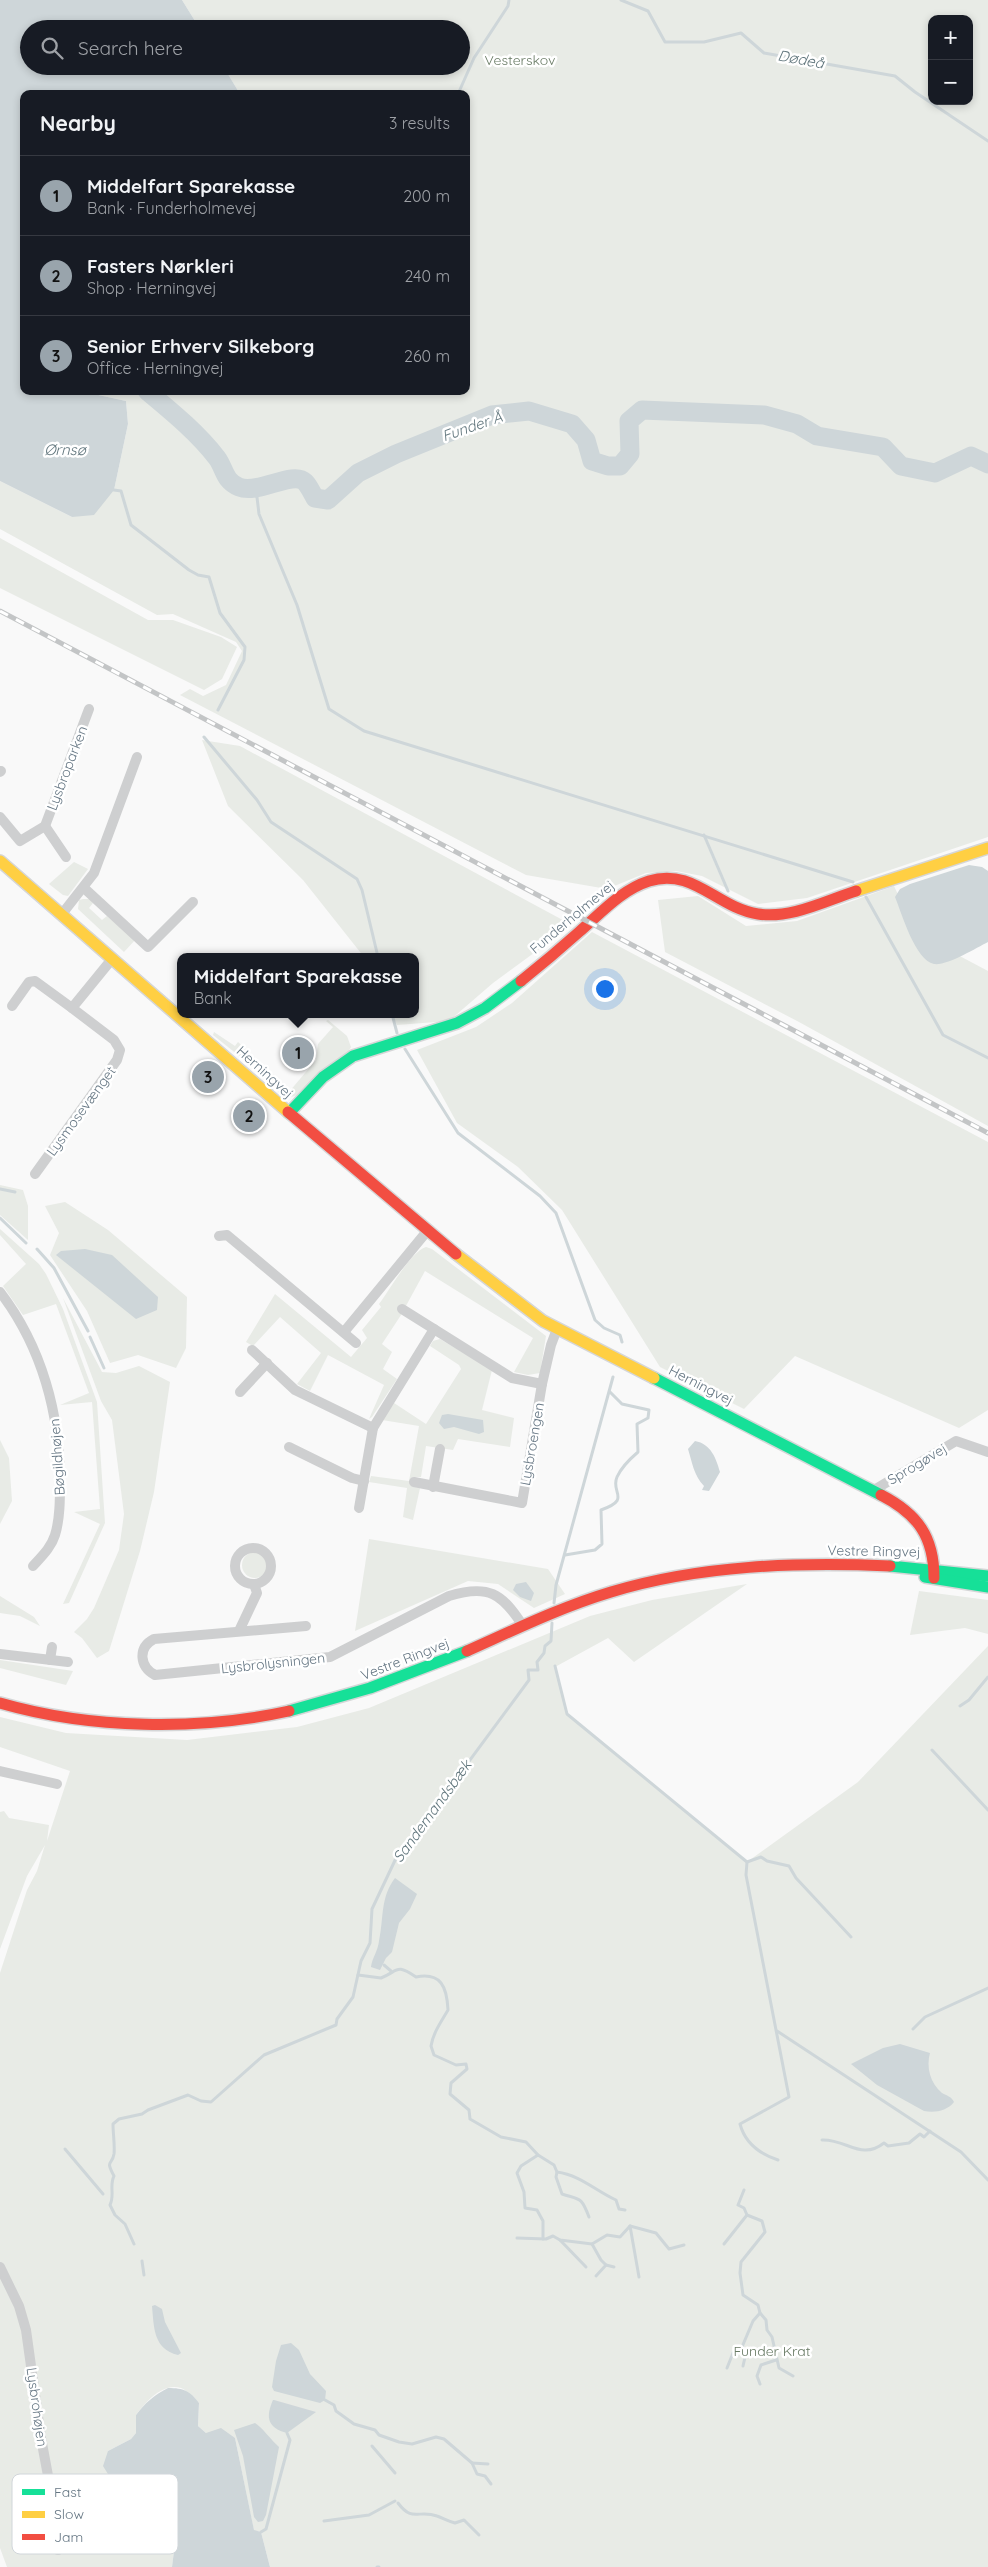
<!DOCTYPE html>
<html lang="en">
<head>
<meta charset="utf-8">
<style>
  body { margin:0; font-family:Quicksand,sans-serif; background:#242831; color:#f1f3f6 }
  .controls { position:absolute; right:15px; top:15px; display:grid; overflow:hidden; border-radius:10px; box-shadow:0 2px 8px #0003 }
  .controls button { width:45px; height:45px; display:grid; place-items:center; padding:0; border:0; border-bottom:1px solid #363941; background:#171b24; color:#f1f3f6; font:25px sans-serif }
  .you { position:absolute; left:604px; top:988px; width:18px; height:18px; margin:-12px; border:4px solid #fff; border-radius:50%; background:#1a73e8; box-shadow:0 0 0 8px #1a73e833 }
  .badge { display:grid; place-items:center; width:32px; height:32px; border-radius:50%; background:#99a4ac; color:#111; font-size:16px; font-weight:700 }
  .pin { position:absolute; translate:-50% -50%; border:2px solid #fff; box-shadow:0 1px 5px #0006 }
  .popup { position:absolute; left:177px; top:953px; width:242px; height:65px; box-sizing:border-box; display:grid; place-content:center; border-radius:10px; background:#171b24; filter:drop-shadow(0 1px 4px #0005); font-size:16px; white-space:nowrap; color:#9ea1a6 }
  .popup b { font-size:19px; color:#f1f3f6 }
  .popup::after { content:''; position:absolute; left:50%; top:100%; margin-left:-10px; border:10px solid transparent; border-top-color:#171b24 }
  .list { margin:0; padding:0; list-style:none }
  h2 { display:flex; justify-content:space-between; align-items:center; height:65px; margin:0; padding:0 20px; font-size:21px }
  h2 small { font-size:16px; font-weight:400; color:#9ea1a6 }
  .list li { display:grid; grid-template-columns:32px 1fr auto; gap:15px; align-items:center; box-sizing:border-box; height:80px; padding:0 20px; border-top:1px solid #363941 }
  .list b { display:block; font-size:19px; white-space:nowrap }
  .list p { margin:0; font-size:16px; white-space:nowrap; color:#9ea1a6 }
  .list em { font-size:16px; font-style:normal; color:#9ea1a6 }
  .icon { flex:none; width:28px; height:28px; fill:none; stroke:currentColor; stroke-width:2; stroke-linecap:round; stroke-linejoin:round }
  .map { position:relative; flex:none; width:988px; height:2567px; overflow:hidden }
  .search { position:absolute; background:#171b24; box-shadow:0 2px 8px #0003; left:20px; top:20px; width:450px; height:55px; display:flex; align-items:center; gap:12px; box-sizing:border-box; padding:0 18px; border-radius:28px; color:#9ea1a6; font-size:19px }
  .panel { position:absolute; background:#171b24; box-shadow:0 2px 8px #0003; left:20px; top:90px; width:450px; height:305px; border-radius:10px }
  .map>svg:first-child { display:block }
  .green { fill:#e8ebe6; fill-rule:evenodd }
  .water { fill:#ced6d9 }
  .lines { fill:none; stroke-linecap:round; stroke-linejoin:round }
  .stream { stroke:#ced6d9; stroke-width:3 }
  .river { stroke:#ced6d9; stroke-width:19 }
  .fast-casing { stroke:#d5d6d7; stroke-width:14 }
  .slow-casing { stroke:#d5d6d7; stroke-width:14 }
  .jam-casing { stroke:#d5d6d7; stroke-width:14 }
  .street { stroke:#cecfd0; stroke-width:10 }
  .fast { stroke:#16e098; stroke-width:11 }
  .slow { stroke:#ffcf43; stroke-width:11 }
  .jam { stroke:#f24e42; stroke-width:11 }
  .rail-casing { stroke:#c3c5c6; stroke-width:5 }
  .rail { stroke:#fff; stroke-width:3; stroke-dasharray:9; stroke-linecap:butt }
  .labels { text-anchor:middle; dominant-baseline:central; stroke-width:5; stroke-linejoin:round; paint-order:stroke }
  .park-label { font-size:14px; fill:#687a64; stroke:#fff }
  .street-label { font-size:14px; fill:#657683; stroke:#fff }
  .water-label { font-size:15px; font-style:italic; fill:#60757c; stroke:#fff }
  .key { fill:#fff; stroke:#d1d6da; stroke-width:1 }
  .key-label { font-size:14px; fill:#657683 }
</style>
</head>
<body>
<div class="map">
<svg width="988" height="2567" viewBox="0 0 988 2567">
  <rect width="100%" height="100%" fill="#f9f9f9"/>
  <g class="green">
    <path d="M182 0H988V837L807 898 758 904 702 876 676 871 646 873 607 889 526 875 180 695 190 689 203 696 226 685 242 651 236 642 173 614 157 615 0 529V481L72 517 114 490 128 424 126 401 80 391H466V94H240L223 66H461V29H200ZM932 19H969V101H932Z"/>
    <polygon points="0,538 148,620 173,620 221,637 237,647 222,679 204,690 0,588"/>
    <polygon points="202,740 240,746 572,925 493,983 449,1021 397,1025 391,1014 416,1014 416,957 364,957 303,880 228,806"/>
    <polygon points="74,862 88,869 68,896 63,895 49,884"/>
    <polygon points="894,886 929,961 954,953 988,971 988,1126 799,1022 665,952 658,900 698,896 746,926 797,921"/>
    <polygon points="83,899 90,899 93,903 89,908 102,920 107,916 135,940 124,952 78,909 79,900"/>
    <polygon points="592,932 988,1142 988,1410 959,1428 795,1356 744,1409 660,1367 562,1210 518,1167 457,1123 417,1050 476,1027 512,1003"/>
    <polygon points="328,1020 347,1036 351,1047 347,1054 295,1096 286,1098 278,1092 278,1088 289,1092 316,1060 318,1044 333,1027 326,1021"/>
    <polygon points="214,1032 235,1046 238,1042 276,1077 268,1083 266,1082 248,1063 213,1035"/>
    <polygon points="0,1185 23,1190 28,1206 28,1240 0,1215"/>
    <polygon points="65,1202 108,1230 187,1297 186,1348 176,1368 138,1355 110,1363 87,1311 50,1255 59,1233 45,1206"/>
    <polygon points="0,1229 39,1264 46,1274 63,1309 97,1402 105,1523 69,1603 63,1604 100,1524 74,1512 100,1509 92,1402 60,1405 89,1393 56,1304 23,1315 3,1286 26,1264 0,1235"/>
    <path d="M426 1247 432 1249 546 1336 540 1373 528 1375 514 1372 533 1338 425 1271 401 1315 382 1344 392 1352 383 1369 397 1379 372 1417 369 1419 384 1385 328 1355 310 1391 297 1384 321 1353 280 1317 253 1346 246 1342 275 1294 351 1357 367 1338 362 1330 381 1307 379 1304C390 1290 410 1252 426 1247Z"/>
    <polygon points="63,1298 102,1372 116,1373 139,1366 170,1382 154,1492 140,1551 109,1651 97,1658 82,1638 74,1632 87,1619 94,1608 119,1550 124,1514 112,1420 101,1401"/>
    <polygon points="440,1339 492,1370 482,1410 514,1418 510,1447 458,1439 453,1450 426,1446 421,1477 414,1477 412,1486 420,1488 413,1520 403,1517 407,1488 369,1482 371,1476 409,1481 419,1426 382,1420 394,1403 426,1424 461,1369 459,1365 430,1346 433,1341"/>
    <polygon points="0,1440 9,1458 12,1501 0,1524"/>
    <polygon points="369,1539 548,1569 565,1594 534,1608 498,1584 468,1581 355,1631"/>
    <circle cx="255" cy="1565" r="13"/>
    <path d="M747 1584 634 1662 608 1638 555 1667 568 1714 747 1862 858 1782 988 1646V2567H270L261 2532 254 2531 235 2438 206 2433 198 2426 199 2403C194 2399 187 2390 181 2388 162 2382 145 2403 136 2415L137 2432 131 2439 108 2451 116 2487 154 2510 174 2551 172 2567H7L0 2548V1973L27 1890 37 1871 45 1845 27 1876 0 1949V1812L4 1811 9 1818 49 1825 47 1841 70 1771 0 1747V1717L66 1733 187 1740 297 1727 369 1708 590 1616 652 1600Z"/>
    <polygon points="919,1591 988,1600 988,1634 965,1628 910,1635"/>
    <polygon points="0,1596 34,1617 40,1626 20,1616 0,1613"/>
    <polygon points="0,1660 73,1671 66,1685 0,1668"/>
  </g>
  <g class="water">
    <polygon points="0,0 182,0 200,29 29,29 29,66 223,66 240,94 24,94 24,391 80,391 126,401 128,424 114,490 94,515 72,517 0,481"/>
    <path d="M969 865 982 867 988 871V942C976 948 947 966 934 964 915 960 902 914 895 897L900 889 910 884Z"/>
    <polygon points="85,1249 112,1255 158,1297 157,1310 136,1319 56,1255 61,1251"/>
    <polygon points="448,1414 483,1420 484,1432 479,1434 454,1427 444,1429 439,1423 442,1415"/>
    <path d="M695 1441C711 1444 716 1458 720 1472L709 1491 702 1490 704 1486C694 1476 692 1462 688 1449Z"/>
    <polygon points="526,1582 534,1593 531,1601 520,1597 513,1590 516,1584"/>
    <path d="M395 1878 417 1894 410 1909 399 1923 392 1952 386 1958 380 1970 371 1967C372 1958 378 1951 379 1941 384 1918 380 1898 395 1878Z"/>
    <path d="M900 2044 930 2053C926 2067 930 2083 942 2093 947 2096 951 2096 954 2102 947 2111 935 2113 924 2111L877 2085 851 2064 883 2048Z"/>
    <path d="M155 2305 162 2309 165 2322 181 2353 178 2355C153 2349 154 2327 152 2306Z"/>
    <polygon points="291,2343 299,2350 310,2374 326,2391 325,2400 320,2403 274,2391 272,2387 276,2361 281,2345"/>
    <path d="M168 2388C184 2388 190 2391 199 2403L198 2426 206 2433 221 2428 235 2438 254 2530 261 2532 270 2567H172L174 2551 154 2510 116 2487 103 2466 108 2451 131 2439 136 2433V2415C145 2403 154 2395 168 2388Z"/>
    <path d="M273 2400H274L316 2412 287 2433C268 2428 265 2418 273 2400Z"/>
    <path d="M255 2423C261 2426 272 2441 279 2447L266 2515 263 2521 258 2522 254 2517 243 2456 234 2430Z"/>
  </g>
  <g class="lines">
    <g class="stream">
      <polyline points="621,0 648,11 665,42 704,42 741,33 764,53 895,76 915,92 988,141"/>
      <polyline points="458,94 474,58 508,6 509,0"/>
      <polyline points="256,489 259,514 297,605 329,709 364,731 853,882"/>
      <polyline points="114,490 121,491 131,525 189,570 198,575 209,577 220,613 245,647 244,660 218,710"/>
      <polyline points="204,737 257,800 271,822 357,879 362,890 378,957"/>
      <polyline points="704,835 728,891"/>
      <polyline points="866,897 943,1035 988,1058"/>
      <polyline points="392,1014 397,1033"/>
      <polyline points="405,1049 458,1133 540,1196 556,1213 595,1320 604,1328 620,1335 622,1342"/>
      <polyline points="0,1189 15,1192"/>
      <polyline points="0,1218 26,1243"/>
      <polyline points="37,1249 54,1268 88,1331"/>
      <polyline points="90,1337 104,1368"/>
      <path d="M565 1555 595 1550 602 1544 601 1510C632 1499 610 1493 617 1477 621 1468 631 1458 638 1452L637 1424 648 1418 649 1410 622 1404 610 1392"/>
      <polyline points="554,1603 556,1585 613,1377"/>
      <path d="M555 1666 567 1714 747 1862 746 1875 789 2097 740 2124C745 2143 760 2154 778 2160"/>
      <polyline points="960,1706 969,1700 988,1677"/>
      <polyline points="932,1750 988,1810"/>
      <polyline points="747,1862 761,1857 767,1861 789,1866 796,1878 851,1937"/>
      <polyline points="384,1965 391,1971"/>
      <path d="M358 1975 381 1978C399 1971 395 1963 416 1977 441 1972 447 1987 448 2010 441 2022 433 2033 431 2046L434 2055 456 2065 466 2064 467 2069 451 2083 450 2094 469 2110 470 2119 501 2137 526 2142 538 2155 554 2165 557 2172C580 2175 596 2191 616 2200L619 2209 625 2210"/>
      <polyline points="913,2029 925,2017 988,1988"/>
      <polyline points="777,2031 961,2152 988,2180"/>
      <path d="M822 2140C847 2139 861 2161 884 2143L888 2146 909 2143 920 2134 924 2137 930 2131"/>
      <polyline points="65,2149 103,2194"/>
      <polyline points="538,2155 521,2166 517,2173 524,2192 525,2208 537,2210 543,2221 543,2239"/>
      <path d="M557 2172 556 2177 562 2194C580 2200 581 2196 589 2217"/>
      <polyline points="744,2190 738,2205 744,2208 747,2215 762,2221 765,2232 741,2262 740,2273 743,2295 758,2305 760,2313 766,2320 767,2330 772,2337 779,2368 793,2376"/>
      <polyline points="630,2226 639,2277"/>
      <polyline points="517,2238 546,2239 553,2236 560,2240 592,2244 607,2235 620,2237 630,2226 656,2233 669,2249 684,2245"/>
      <polyline points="560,2240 586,2267"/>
      <path d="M134 2244 125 2224 115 2215 110 2205C115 2195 109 2186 114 2176 105 2159 112 2166 114 2154 115 2145 113 2134 113 2124L119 2119 142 2114 148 2110 188 2095 201 2101 211 2102 264 2055 336 2025 337 2019 353 1997 361 1961 370 1943 372 1909 398 1854 405 1848 529 1680 528 1670H538L537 1662 544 1653 545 1646 551 1641 552 1623"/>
      <polyline points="592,2244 601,2260 606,2265 596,2276"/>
      <polyline points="724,2244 747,2215"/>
      <polyline points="142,2261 144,2275"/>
      <polyline points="606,2265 614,2267"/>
      <polyline points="742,2347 746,2353 743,2366"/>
      <polyline points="727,2368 733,2353 742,2347 753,2321 760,2313"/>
      <polyline points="760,2384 757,2376 761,2365 776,2360"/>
      <polyline points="325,2400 334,2405 336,2411 354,2424 375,2430 379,2435 399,2442 412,2444 436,2437 444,2439 472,2463 477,2474 485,2476 491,2484"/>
      <polyline points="372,2446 395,2473"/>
      <polyline points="472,2463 488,2464"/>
      <path d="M398 2503C413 2523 418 2509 437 2516 443 2518 448 2521 455 2523L464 2520 479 2535"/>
      <polyline points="324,2521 369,2515 395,2501"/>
      <polyline points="261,2532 266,2529 290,2440 287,2433"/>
      <polyline points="377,2567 379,2567"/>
    </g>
    <path class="river" d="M147 391C171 411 198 433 217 458 225 469 224 481 239 487 258 495 293 470 305 482 309 486 312 493 315 498L328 500 358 473 396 454 492 415 529 411 572 424 586 440 592 461 608 466H620L630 454 629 421 642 410 764 415 797 424 817 436 883 447 901 466 935 473 971 456 988 464"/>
    <g class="fast-casing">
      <g id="fast">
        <polyline points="289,1113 323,1077 353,1056 457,1023 485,1008 521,981"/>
        <polyline points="654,1378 881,1495"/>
        <polyline points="890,1566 988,1576"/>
        <polyline points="925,1577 988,1587"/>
        <polyline points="289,1711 370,1688 467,1651"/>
      </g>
    </g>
    <g class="slow-casing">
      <g id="slow">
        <polyline points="0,861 288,1112"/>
        <polyline points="856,891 988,848"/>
        <polyline points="456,1254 543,1321 654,1378"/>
      </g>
    </g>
    <g class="jam-casing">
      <g id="jam">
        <path d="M521 981C541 965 560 949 579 932 601 913 621 890 649 881 693 867 717 908 758 914 791 919 825 901 856 891"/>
        <polyline points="288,1112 456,1254"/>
        <path d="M881 1495C918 1514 934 1537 934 1578"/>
        <path d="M467 1651C514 1630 561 1607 611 1592 700 1565 797 1562 890 1566"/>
        <path d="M0 1703C90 1729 198 1731 289 1711"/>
      </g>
    </g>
    <g class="street">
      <polyline points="0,772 1,771"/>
      <polyline points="0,817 20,841 45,826 89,709"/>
      <polyline points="45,826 66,857"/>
      <polyline points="84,888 148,947 193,902"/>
      <polyline points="62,914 94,873 137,757"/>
      <polyline points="12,1006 29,982 35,981 72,1008 112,959"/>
      <polyline points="35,1174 117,1060 120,1050 114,1040 72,1008"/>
      <polyline points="219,1236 227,1235 356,1343"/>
      <path d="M0 1292C42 1347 60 1414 60 1482 60 1499 60 1519 55 1535 51 1548 41 1557 33 1566"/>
      <polyline points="402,1309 512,1378 542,1384"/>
      <polyline points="344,1332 428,1230"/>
      <polyline points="252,1350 295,1390 373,1428"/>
      <polyline points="240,1392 267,1363"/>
      <polyline points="289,1447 352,1478 364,1481"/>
      <polyline points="414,1482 522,1503 542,1384 551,1345 557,1329"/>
      <polyline points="433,1487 440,1449"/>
      <polyline points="874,1490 956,1441 988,1452"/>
      <polyline points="359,1508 373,1428 434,1329"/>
      <circle cx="253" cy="1566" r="18"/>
      <path d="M306 1626 154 1639C137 1648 140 1667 155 1675L330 1657 449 1596C488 1584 502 1593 523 1626"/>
      <polyline points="239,1631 257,1593 254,1584"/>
      <polyline points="0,1654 68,1662"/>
      <polyline points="50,1660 52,1647"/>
      <polyline points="0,1771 57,1784"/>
      <polyline points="0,2267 19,2306 26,2330 41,2438 57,2524 58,2550"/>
    </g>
    <use href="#fast" class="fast"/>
    <use href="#slow" class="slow"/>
    <use href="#jam" class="jam"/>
    <g class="rail-casing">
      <polyline id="rail" points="0,611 988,1133"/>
    </g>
    <use href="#rail" class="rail"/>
  </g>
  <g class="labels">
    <g class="park-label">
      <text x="520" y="60">Vesterskov</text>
      <text x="772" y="2351">Funder Krat</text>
    </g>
    <g class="street-label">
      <text transform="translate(67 768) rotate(-69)">Lysbroparken</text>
      <text transform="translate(572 917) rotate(-40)">Funderholmevej</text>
      <text transform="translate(265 1072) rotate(42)">Herningvej</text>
      <text transform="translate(81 1111) rotate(-54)">Lysmosevænget</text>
      <text transform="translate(701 1385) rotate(27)">Herningvej</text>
      <text transform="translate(532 1444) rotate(-80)">Lysbroengen</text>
      <text transform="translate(57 1457) rotate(-94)">Bøgildhøjen</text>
      <text transform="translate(917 1464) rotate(-31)">Sprogøvej</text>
      <text transform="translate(874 1551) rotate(1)">Vestre Ringvej</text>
      <text transform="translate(405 1659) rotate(-21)">Vestre Ringvej</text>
      <text transform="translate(273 1663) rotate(-6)">Lysbrolysningen</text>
      <text transform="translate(37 2407) rotate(82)">Lysbrohøjen</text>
    </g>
    <g class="water-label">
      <text transform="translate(801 59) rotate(10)">Dødeå</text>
      <text transform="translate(472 426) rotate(-19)">Funder Å</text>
      <text x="65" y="449">Ørnsø</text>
      <text transform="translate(432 1811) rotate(-54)">Sandemandsbæk</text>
    </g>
  </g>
  <rect x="12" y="2474" width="166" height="80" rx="8" class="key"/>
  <rect x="22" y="2489" width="23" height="6" fill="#16e098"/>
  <rect x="22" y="2511" width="23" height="7" fill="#ffcf43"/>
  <rect x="22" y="2534" width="23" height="6" fill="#f24e42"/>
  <g class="key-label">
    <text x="54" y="2497">Fast</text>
    <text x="54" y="2519">Slow</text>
    <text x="54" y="2542">Jam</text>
  </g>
</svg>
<div class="controls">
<button>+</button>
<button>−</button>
</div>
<div class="you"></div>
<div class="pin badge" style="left:298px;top:1053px">1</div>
<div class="popup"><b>Middelfart Sparekasse</b>Bank</div>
<div class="pin badge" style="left:249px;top:1116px">2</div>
<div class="pin badge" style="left:208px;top:1077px">3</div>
<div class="search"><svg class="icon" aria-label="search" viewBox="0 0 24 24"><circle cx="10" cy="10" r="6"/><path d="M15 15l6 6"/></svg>Search here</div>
<section class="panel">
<h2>Nearby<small>3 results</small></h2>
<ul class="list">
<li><span class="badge">1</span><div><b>Middelfart Sparekasse</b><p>Bank · Funderholmevej</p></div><em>200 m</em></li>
<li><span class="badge">2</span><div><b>Fasters Nørkleri</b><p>Shop · Herningvej</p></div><em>240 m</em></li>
<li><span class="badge">3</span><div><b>Senior Erhverv Silkeborg</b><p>Office · Herningvej</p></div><em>260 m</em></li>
</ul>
</section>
</div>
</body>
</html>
